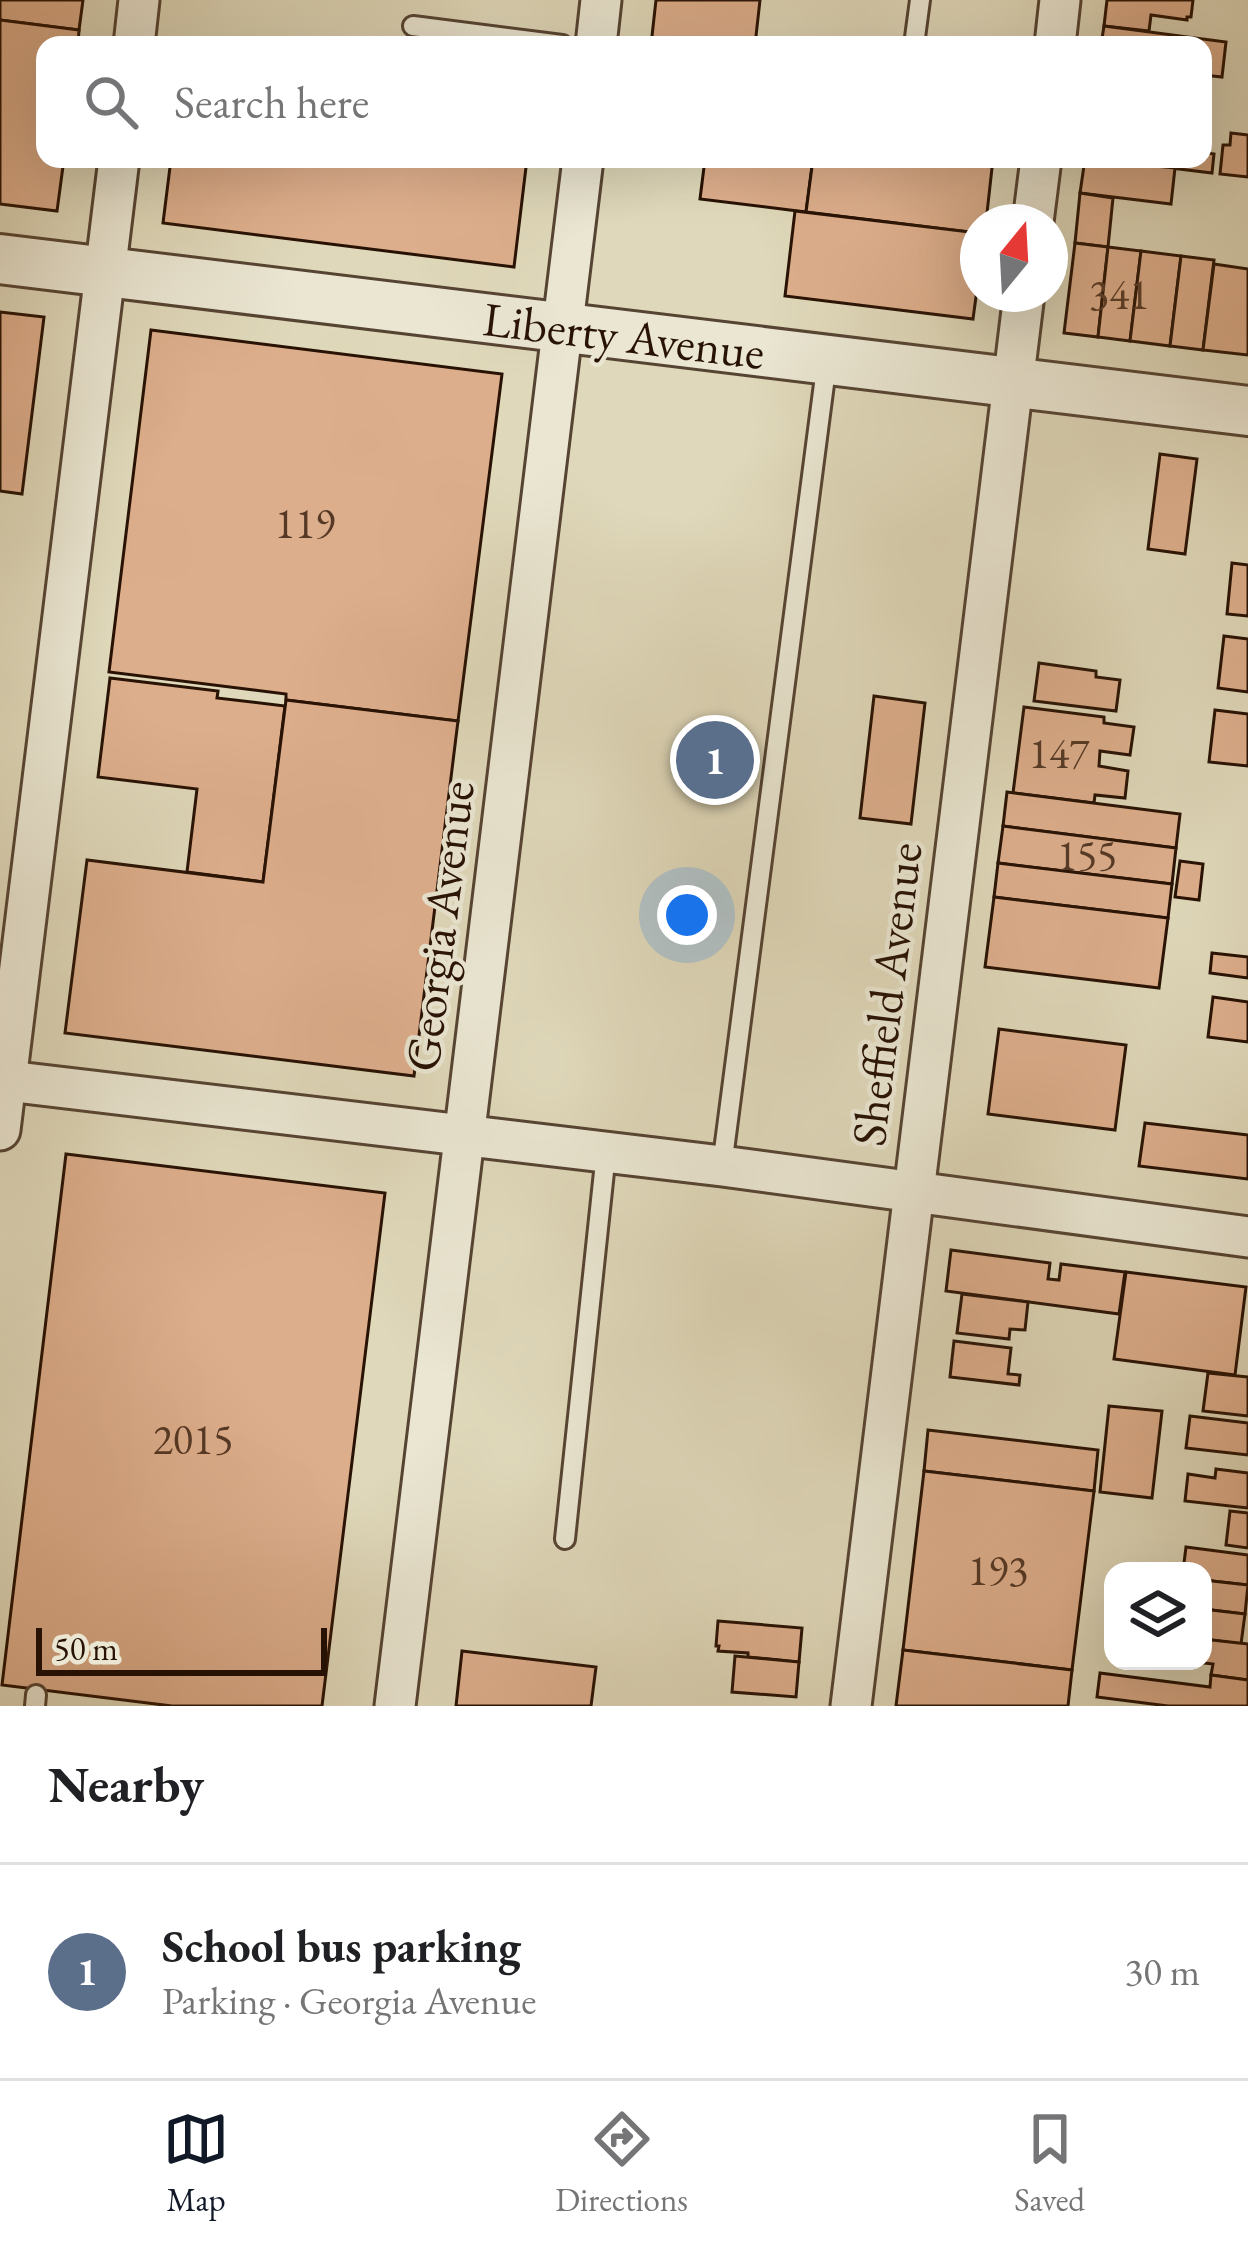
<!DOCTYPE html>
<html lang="en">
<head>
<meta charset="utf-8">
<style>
  body { margin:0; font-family:"EB Garamond",serif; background:#f2f2f2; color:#202124 }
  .controls { position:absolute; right:36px; bottom:36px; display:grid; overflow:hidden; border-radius:24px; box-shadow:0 12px 48px #0002 }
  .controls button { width:108px; height:108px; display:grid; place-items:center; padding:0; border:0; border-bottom:3px solid #e0e0e0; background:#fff; color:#202124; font:60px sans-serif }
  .compass { position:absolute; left:960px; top:204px; width:108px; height:108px; border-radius:50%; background:#fff; box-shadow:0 12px 48px #0002; rotate:18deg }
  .scale { position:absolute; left:36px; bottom:30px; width:291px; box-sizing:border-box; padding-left:12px; border:6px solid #281204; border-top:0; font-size:33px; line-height:42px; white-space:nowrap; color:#281204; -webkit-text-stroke:9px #eae6d2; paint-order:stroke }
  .you { position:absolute; left:687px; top:915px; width:42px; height:42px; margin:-30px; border:9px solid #fff; border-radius:50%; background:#1a73e8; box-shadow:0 0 0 18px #1a73e833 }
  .badge { display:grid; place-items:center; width:78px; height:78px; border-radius:50%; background:#111827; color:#fff; font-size:39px; font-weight:700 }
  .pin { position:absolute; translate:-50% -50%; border:6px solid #fff; box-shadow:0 3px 12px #0006 }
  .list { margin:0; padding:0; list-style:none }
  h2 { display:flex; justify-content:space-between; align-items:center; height:156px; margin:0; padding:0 48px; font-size:51px }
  h2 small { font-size:39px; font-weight:400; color:#757577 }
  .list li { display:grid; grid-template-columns:78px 1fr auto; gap:36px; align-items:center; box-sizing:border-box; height:216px; padding:0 48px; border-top:3px solid #e0e0e0 }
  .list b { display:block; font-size:45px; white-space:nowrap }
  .list p { margin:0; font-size:39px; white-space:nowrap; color:#757577 }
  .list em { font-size:39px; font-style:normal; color:#757577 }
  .icon { flex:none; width:66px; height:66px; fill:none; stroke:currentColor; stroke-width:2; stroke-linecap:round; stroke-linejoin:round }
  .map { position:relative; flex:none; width:1248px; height:1706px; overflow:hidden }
  .search { position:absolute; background:#fff; box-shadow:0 12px 48px #0002; left:36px; right:36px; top:36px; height:132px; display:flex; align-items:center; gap:30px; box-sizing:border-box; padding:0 42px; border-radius:24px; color:#757577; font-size:45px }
  .sheet { height:372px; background:#fff }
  nav { display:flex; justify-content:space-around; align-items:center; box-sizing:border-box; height:168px; border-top:3px solid #e0e0e0; background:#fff; font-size:33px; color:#757577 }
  nav a { display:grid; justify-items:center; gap:6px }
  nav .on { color:#111827 }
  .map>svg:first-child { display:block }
  .building { fill:#ddae8c; stroke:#281204; stroke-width:3 }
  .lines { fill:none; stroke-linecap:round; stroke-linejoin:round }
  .service-casing { stroke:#564432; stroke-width:24 }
  .minor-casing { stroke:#564432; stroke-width:45 }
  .tertiary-casing { stroke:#564432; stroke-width:54 }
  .service { stroke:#eae6d2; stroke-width:18 }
  .minor { stroke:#eae6d2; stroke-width:39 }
  .tertiary { stroke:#eae6d2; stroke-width:48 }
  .labels { text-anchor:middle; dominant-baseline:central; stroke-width:9; stroke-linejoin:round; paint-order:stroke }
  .number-label { font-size:42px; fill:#553926 }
  .street-label { font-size:48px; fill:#281204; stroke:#eae6d2 }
</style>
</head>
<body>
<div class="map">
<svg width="1248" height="1706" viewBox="0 0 1248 1706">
  <rect width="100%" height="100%" fill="#dfd8ba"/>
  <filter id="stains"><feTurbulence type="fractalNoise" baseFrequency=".00167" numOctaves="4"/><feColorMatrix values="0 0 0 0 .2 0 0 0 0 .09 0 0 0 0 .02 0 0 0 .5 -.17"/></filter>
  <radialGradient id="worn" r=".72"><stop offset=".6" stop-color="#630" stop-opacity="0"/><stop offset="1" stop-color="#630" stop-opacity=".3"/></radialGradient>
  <g class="building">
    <polygon points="0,0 83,0 79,30 0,20"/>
    <polygon points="656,0 760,0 755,45 651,45"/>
    <polygon points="1107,0 1193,0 1191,17 1187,17 1187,20 1151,15 1149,31 1104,26"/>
    <polygon points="0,20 79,30 78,45 45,45 45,159 64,159 57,211 0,204"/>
    <polygon points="1104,26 1226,42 1222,77 1203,75 1203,45 1101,45"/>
    <polygon points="1231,133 1248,135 1248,177 1220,174 1223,145 1230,145"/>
    <polygon points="1203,136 1209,137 1207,153 1214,154 1212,173 1098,159 1203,159"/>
    <polygon points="171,159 527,159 514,267 163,223"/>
    <polygon points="705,159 813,159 806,212 700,199"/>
    <polygon points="813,159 993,159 986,222 978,222 978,233 806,212"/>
    <polygon points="1085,159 1175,168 1171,204 1080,193"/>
    <polygon points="1080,193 1113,198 1108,247 1075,243"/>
    <polygon points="795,211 978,233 978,282 973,319 785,296"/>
    <polygon points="1075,243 1108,247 1098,337 1064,333"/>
    <polygon points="1108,247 1141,251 1130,341 1098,337"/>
    <polygon points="1141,251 1181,256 1170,346 1130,341"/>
    <polygon points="1181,256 1214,260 1203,350 1170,346"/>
    <polygon points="1214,264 1248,269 1248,355 1203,350"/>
    <polygon points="0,312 44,317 22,494 0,491"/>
    <polygon points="151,330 502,374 458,721 286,700 286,694 109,672"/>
    <polygon points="1160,454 1197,459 1185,554 1148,549"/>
    <polygon points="1232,563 1248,565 1248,616 1227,614"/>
    <polygon points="1224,636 1248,639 1248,692 1218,688"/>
    <polygon points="1039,663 1096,671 1096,677 1120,680 1116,711 1034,701"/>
    <polygon points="110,678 218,691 217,698 285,706 263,882 187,872 197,789 98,777"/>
    <polygon points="874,696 925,703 911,824 860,818"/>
    <polygon points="286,700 458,721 414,1076 65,1033 87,860 263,882"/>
    <polygon points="1024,707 1104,717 1104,723 1134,727 1130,755 1100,751 1099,766 1128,771 1125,798 1095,795 1094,803 1013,793"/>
    <polygon points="1215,710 1248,714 1248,766 1209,762"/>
    <polygon points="1007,792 1180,814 1176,848 1003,826"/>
    <polygon points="1003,826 1176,848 1172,884 998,863"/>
    <polygon points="1180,861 1203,864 1199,900 1175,897"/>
    <polygon points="998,863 1172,884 1168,918 994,897"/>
    <polygon points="994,897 1168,918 1159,988 985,967"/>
    <polygon points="1212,953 1248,957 1248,978 1210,973"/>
    <polygon points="1213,997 1248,1002 1248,1042 1208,1037"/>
    <polygon points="999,1029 1126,1045 1115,1130 988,1114"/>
    <polygon points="1145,1123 1248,1135 1248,1179 1139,1166"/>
    <polygon points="66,1154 385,1193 322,1706 172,1706 2,1685"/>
    <polygon points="951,1250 1050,1263 1048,1279 1059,1280 1061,1264 1125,1272 1119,1314 946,1291"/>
    <polygon points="1126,1272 1246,1287 1235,1375 1114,1359"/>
    <polygon points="962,1294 1028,1302 1025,1330 1010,1329 1009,1339 957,1333"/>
    <polygon points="954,1341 1011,1348 1008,1374 1020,1375 1019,1385 950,1377"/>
    <polygon points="1208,1373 1248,1377 1248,1416 1203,1411"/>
    <polygon points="1109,1406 1162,1411 1152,1498 1100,1492"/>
    <polygon points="1190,1416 1248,1423 1248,1455 1186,1448"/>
    <polygon points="928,1430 1098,1450 1094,1491 924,1471"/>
    <polygon points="1216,1469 1248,1473 1248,1508 1185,1501 1188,1474 1215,1478"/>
    <polygon points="924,1471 1094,1491 1072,1670 903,1650"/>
    <polygon points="1230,1511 1248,1513 1248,1548 1226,1545"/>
    <polygon points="1186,1547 1248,1555 1248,1585 1203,1580 1203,1571 1183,1571"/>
    <polygon points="1203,1580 1248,1585 1245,1614 1203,1609"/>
    <polygon points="1203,1609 1245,1614 1241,1644 1203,1639"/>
    <polygon points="718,1621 802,1628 799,1662 748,1657 748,1653 718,1651 719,1646 716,1646"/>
    <polygon points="1203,1639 1248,1644 1248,1680 1211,1675 1213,1664 1186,1661 1203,1661"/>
    <polygon points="903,1650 1072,1670 1068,1706 896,1706"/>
    <polygon points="462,1651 596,1667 591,1706 456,1706"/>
    <polygon points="735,1656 799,1662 796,1697 732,1692"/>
    <polygon points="1100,1673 1210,1687 1211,1675 1248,1680 1248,1706 1168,1706 1097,1697"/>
  </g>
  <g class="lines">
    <g class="service-casing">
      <g id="service">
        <polyline points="413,26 562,45"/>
        <polyline points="914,45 920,0"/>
        <polyline points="722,1166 827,361"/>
        <polyline points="565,1539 606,1153"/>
        <polyline points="35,1706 36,1695"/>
      </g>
    </g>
    <g class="minor-casing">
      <g id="minor">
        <polyline points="134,45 139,0"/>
        <polyline points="596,45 601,0"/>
        <polyline points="1055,45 1060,0"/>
        <polyline points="1033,222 1041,159"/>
        <polyline points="0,1080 722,1166 1248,1237"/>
        <polyline points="0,1130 119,159"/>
        <polyline points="395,1706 583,159"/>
        <polyline points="851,1706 1024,294"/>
      </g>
    </g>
    <g class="tertiary-casing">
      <polyline id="tertiary" points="0,259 1248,411"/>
    </g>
    <use href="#service" class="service"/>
    <use href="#minor" class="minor"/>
    <use href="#tertiary" class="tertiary"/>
  </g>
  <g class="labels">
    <g class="number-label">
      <text x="1119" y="294">341</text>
      <text x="305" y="523">119</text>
      <text x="1059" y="753">147</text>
      <text x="1087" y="855">155</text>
      <text x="193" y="1439">2015</text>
      <text x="998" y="1570">193</text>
    </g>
    <g class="street-label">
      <text transform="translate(624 335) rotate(7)">Liberty Avenue</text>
      <text transform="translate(439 926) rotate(-83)">Georgia Avenue</text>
      <text transform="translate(886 994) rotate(-83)">Sheffield Avenue</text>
    </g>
  </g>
  <rect width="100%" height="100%" filter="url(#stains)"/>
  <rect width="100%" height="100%" fill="url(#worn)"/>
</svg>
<div class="controls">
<button><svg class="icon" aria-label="layers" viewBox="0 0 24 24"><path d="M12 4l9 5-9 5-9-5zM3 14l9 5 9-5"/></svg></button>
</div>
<svg class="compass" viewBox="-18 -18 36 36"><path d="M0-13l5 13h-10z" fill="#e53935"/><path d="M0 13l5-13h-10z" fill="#757577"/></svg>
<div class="scale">50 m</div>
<div class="you"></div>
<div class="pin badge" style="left:715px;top:760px;background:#5c6f8a">1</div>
<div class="search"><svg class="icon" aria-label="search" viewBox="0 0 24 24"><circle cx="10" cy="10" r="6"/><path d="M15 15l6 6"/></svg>Search here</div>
</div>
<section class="sheet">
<h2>Nearby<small></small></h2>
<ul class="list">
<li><span class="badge" style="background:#5c6f8a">1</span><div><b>School bus parking</b><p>Parking · Georgia Avenue</p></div><em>30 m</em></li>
</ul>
</section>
<nav>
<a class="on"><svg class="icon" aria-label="map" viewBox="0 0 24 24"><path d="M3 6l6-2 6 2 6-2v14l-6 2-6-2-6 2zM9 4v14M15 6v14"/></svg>Map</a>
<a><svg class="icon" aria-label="directions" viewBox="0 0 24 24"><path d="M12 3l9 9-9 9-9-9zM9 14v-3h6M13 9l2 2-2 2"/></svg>Directions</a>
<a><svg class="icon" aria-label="saved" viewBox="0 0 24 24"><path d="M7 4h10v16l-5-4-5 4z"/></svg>Saved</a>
</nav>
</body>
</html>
